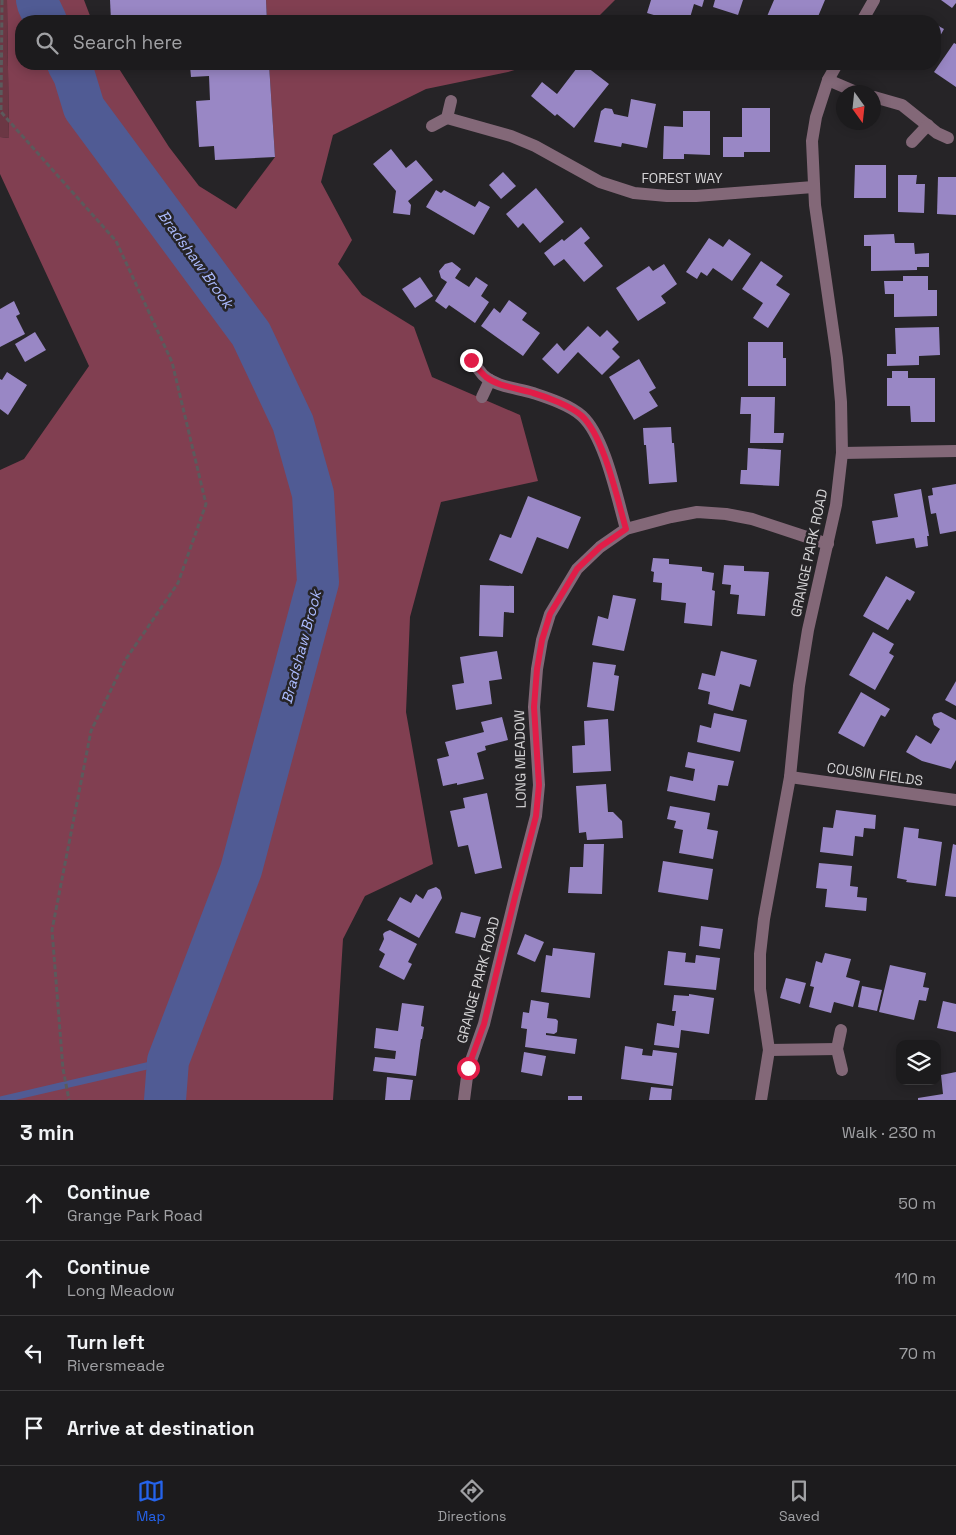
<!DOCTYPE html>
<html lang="en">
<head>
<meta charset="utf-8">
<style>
  body { margin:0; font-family:"Space Grotesk",sans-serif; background:#29282a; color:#f1f3f6 }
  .controls { position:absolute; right:15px; bottom:15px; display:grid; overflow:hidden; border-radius:10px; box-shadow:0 2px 12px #0003 }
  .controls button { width:45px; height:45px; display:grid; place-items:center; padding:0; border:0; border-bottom:1px solid #3a393b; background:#1c1b1d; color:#f1f3f6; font:25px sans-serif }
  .compass { position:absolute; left:836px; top:85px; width:45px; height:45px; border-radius:50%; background:#1c1b1d; box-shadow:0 2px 12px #0003; rotate:165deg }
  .stop { position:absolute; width:15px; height:15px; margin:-11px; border:4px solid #e11d48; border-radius:50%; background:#fff }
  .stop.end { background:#e11d48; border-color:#fff; box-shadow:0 1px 5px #0008 }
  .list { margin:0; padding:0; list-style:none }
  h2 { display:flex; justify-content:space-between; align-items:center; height:65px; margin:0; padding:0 20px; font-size:21px }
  h2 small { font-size:16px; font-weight:400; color:#a0a1a4 }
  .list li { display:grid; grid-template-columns:32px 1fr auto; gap:15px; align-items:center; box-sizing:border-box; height:75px; padding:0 20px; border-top:1px solid #3a393b }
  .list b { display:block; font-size:19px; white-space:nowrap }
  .list p { margin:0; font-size:16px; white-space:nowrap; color:#a0a1a4 }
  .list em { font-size:16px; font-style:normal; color:#a0a1a4 }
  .icon { flex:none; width:28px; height:28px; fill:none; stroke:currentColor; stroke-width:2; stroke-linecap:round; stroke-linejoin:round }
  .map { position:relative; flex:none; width:956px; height:1100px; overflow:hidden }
  .search { position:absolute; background:#1c1b1d; box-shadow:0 2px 12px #0003; left:15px; right:15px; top:15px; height:55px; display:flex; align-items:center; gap:12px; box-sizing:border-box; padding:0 18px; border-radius:20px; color:#a0a1a4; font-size:19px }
  .sheet { height:365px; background:#1c1b1d }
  nav { display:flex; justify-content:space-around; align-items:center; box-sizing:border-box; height:70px; border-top:1px solid #3a393b; background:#1c1b1d; font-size:14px; color:#a0a1a4 }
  nav a { display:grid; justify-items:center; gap:2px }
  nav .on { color:#2563eb }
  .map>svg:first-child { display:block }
  .green { fill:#6b3744 }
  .forest { fill:#813f51 }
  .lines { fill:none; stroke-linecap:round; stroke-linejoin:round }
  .stream { stroke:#505b94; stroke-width:7 }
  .river { stroke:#505b94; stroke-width:42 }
  .building { fill:#9987c5 }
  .path { stroke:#5b5a5c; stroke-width:3; stroke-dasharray:5 2.5; stroke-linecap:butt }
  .minor { stroke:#836878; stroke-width:12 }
  .route { stroke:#e11d48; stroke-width:6 }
  .labels { text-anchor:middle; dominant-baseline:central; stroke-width:5; stroke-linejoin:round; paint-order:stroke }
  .street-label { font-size:14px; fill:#d4d3d5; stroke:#262427 }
  .water-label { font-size:15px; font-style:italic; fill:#acbbfe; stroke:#262427 }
</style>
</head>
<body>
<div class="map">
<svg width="956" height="1100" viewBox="0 0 956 1100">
  <rect width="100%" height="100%" fill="#262427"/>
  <polygon class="green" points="0,0 7,0 9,138 0,137"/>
  <g class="forest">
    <polygon points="7,0 84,0 92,21 21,21 21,64 116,64 169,147 199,186 236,209 275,157 269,64 534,64 508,72 426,89 333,135 321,182 352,240 338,264 362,295 414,327 432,377 520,415 538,481 441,502 410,617 406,712 433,864 365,896 343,939 333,1100 0,1100 0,470 24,459 89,366 0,174 0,137 9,138"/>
    <polygon points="266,0 615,0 594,21 267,21"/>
  </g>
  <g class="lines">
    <polyline class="stream" points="0,1100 168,1061"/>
    <g class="river">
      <polyline points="37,0 38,4 46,21"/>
      <polyline points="68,64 74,75 84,108 251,334 293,423 313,494 318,582 241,870 168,1061 165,1100"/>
    </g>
  </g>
  <g class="building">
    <polygon points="110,0 266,0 267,21 111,21"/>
    <polygon points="651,0 704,0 702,7 694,4 689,21 674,21 647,13"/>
    <polygon points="715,0 743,0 738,15 713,7"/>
    <polygon points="774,0 825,0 817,19 813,17 811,21 765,21"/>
    <polygon points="941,0 956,0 956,3 952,8"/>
    <polygon points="935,24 944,29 935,45"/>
    <polygon points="954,43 956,44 956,87 934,72"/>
    <polygon points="159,64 269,64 275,157 215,160 214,146 199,147 196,101 210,100 209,76 191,77 190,66 159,68"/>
    <polygon points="580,64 583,64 609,84 574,128 557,114 555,116 531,96 542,82 557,94"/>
    <polygon points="631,99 656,104 647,148 622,143 621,147 594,142 601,111 605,108 612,109 614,114 628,117"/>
    <polygon points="742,108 770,108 770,152 744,152 744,157 723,157 723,137 742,137"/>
    <polygon points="683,111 710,111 710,155 684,154 684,159 663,159 664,126 683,127"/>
    <polygon points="391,149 406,168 416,160 433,180 408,201 411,205 410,215 393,213 396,191 373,164"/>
    <polygon points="855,165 886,165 886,198 854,198"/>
    <polygon points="503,172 516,186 501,199 489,185"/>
    <polygon points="898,175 917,175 916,184 925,184 924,213 898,212"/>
    <polygon points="938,177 956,177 956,215 937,214"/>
    <polygon points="536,188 564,222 540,243 523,223 518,228 506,214"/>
    <polygon points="436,190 441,193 444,190 475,207 479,201 490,207 474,235 426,207"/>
    <polygon points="581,227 590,238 584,243 603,266 584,282 564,259 554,266 544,253 562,239 564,241"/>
    <polygon points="894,234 895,243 914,243 915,254 929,253 929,267 917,267 917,270 871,271 871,246 864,246 864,235"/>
    <polygon points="709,238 723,247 729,239 751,254 732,281 713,268 707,276 701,272 697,279 686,272"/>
    <polygon points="761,261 783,276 776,285 790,294 768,328 753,318 763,303 742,289"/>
    <polygon points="452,262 461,269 455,278 469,287 476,277 488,285 481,296 489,302 475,323 449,305 446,309 435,301 447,282 441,278 439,271 445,264"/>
    <polygon points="664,264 677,284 661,296 666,303 638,321 616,288 649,266 653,271"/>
    <polygon points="903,276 928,276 928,290 937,290 937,316 894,317 894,294 885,294 884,281 903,281"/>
    <polygon points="420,277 433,296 415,308 402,289"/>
    <polygon points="509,300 527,313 522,320 540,333 523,356 481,326 494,308 500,313"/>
    <polygon points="14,301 20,314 16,316 25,334 0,347 0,309"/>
    <polygon points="588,326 600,337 607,330 619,342 612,349 620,357 602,375 578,352 558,374 542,359 557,343 564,351"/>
    <polygon points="939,327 940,355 919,356 919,365 887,366 887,354 896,354 895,328"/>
    <polygon points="35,332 46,350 25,362 15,344"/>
    <polygon points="748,342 783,342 783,358 786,358 786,386 748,386"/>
    <polygon points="639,359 656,388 649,392 658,406 634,420 609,377"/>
    <polygon points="892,371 908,371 908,378 935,378 935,422 911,422 910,406 887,406 887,378 892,378"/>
    <polygon points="7,372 27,385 8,415 0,409 0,379 2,380"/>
    <polygon points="741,397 775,397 774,433 784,433 783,443 750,443 751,414 740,414"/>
    <polygon points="671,427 672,443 674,443 677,482 649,484 646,445 644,445 643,428"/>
    <polygon points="748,448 781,450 779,486 740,484 741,470 747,470"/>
    <polygon points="956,484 956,531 940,534 936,513 931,514 928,496 933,495 932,488"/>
    <polygon points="921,489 929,536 927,536 928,546 916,548 914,538 876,544 872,521 898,517 894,494"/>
    <polygon points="528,496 581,517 568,549 537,537 522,574 489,560 500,534 511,538"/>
    <polygon points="653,558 669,559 669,564 702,567 702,571 714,573 712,590 715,591 712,626 684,623 686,603 661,600 662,583 653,582 654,572 651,571"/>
    <polygon points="724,565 744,566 744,571 769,572 765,616 737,614 739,595 730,594 731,585 722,584"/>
    <polygon points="886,576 915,592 910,601 907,599 888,630 863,616"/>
    <polygon points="480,585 514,586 514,613 504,612 503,637 479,636"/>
    <polygon points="613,595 636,599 624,651 592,645 598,616 608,619"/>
    <polygon points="873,632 894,644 889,653 894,656 875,690 849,675"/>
    <polygon points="497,651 502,679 489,681 492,704 456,710 452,685 464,683 460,657"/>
    <polygon points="721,651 757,660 750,687 740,684 733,711 708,704 710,692 698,689 702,673 715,676"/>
    <polygon points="593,662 616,665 614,675 619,676 614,711 587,707"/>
    <polygon points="956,681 956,706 945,700"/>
    <polygon points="861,692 890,709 885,717 881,715 864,747 838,733"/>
    <polygon points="941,712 956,720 956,760 951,769 922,761 906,752 916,735 931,744 940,729 934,725 932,718 934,714"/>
    <polygon points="714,713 747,720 740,752 697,742 700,725 711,728"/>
    <polygon points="502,717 508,740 485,746 486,750 477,753 484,779 457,785 457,783 443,786 437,759 449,756 445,742 484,732 481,722"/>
    <polygon points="608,719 611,771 573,773 572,746 585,745 584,721"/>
    <polygon points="688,752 734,761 728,786 718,785 715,801 667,791 670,776 693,781 695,769 685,767"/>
    <polygon points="606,784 608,812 613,812 622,821 623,838 587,840 586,832 579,833 576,786"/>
    <polygon points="487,793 502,868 475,874 468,845 458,847 450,811 465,808 463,798"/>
    <polygon points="670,806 710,813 707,829 718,831 713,859 679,853 683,830 674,828 676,821 667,819"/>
    <polygon points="836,810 876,815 875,829 864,828 863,837 855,836 853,856 820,852 823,827 833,828"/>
    <polygon points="904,827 919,829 918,838 942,842 936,886 906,882 907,880 897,878"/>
    <polygon points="584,844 604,844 602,894 568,893 570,867 583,867"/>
    <polygon points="953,844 956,845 956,897 945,896"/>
    <polygon points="663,861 713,869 708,900 658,892"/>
    <polygon points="819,863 852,866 850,886 858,887 857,897 867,898 866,911 825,907 827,889 816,888"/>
    <polygon points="436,887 440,890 442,898 419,938 387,920 400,897 411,903 416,894 423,899 428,890"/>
    <polygon points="461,912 481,917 475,938 455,933"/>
    <polygon points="701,926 723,929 720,949 699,946"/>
    <polygon points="390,930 417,944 408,962 412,964 404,980 379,967 385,954 379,950 384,939 383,934 385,932"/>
    <polygon points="525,934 544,942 535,962 517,954"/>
    <polygon points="553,948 595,953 590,998 541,992 546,955 552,956"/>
    <polygon points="668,951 686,953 685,962 695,963 696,955 720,958 716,990 664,985"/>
    <polygon points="825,953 851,959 846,977 860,981 853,1007 834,1002 831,1013 809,1007 814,987 810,986 816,961 822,963"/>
    <polygon points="890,965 926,973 923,987 929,988 926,1001 919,1000 914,1020 879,1012"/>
    <polygon points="786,978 806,983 800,1004 780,998"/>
    <polygon points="862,986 882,990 877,1011 858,1007"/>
    <polygon points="689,994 714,998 709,1034 681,1030 679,1048 654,1045 657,1023 674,1026 676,1011 672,1011 674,995 689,996"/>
    <polygon points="531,1000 549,1003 547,1018 556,1019 558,1021 557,1032 554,1034 546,1033 546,1035 577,1039 575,1054 525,1047 527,1029 521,1028 523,1012 529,1013"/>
    <polygon points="943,1001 956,1004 956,1032 937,1028"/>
    <polygon points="402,1003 424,1006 421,1026 424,1027 422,1039 421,1039 416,1076 373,1071 375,1057 395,1059 396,1051 374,1048 376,1028 398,1031"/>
    <polygon points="625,1046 643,1049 642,1055 652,1056 653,1050 677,1053 673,1086 621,1079"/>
    <polygon points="524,1052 546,1056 542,1076 521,1072"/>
    <polygon points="956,1072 956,1100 918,1100 918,1098 943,1094 941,1075"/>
    <polygon points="387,1077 413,1080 410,1100 385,1100"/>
    <polygon points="651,1087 672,1089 671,1100 649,1100"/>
    <rect x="568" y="1096" width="14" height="4"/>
  </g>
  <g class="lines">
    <polyline class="path" points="2,0 1,112 116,241 172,362 206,504 178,583 126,659 91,731 52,930 63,1069 69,1100"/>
    <g class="minor">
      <polyline points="862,21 874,0"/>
      <polyline points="828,80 856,92"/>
      <polyline points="874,97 902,105 937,133 948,138"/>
      <polyline points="447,118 511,136 535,146 600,182 634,193 667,196 696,196 813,187"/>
      <polyline points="432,126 447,118 451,101"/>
      <polyline points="912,142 928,125"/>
      <path d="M471 360C475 365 479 370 483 375 496 387 517 388 533 393 548 398 570 405 582 416 605 437 617 498 626 529"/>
      <polyline points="482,397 490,380"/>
      <polyline points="842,453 956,451"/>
      <polyline points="790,777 956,800"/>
      <polyline points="841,1030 837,1049 842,1070"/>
      <polyline points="769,1050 837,1049"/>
      <polyline points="464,1100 468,1069 484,1024 515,897 536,816 539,785 534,707 537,669 542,640 550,614 577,569 600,547 626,529 671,517 697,512 726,514 752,519 828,544"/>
      <polyline points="761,1100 769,1050 760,989 760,954 764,919 790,777 799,686 808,630 836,505 842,453 841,402 837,358 815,205 812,141 816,117 828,80 837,64"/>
    </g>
  </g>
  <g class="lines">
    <path class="route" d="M468 1068 484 1024 515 897 536 816 539 785 534 707 537 669 542 640 550 614 577 569 600 547 626 529C617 498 604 437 582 416 571 406 547 397 533 393 518 388 499 387 486 377 480 372 476 366 471 360"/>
  </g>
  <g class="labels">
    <g class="street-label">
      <text x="682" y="178">FOREST WAY</text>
      <text transform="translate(809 553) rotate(-78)">GRANGE PARK ROAD</text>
      <text transform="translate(520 759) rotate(-91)">LONG MEADOW</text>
      <text transform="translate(875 774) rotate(8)">COUSIN FIELDS</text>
      <text transform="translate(478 980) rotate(-75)">GRANGE PARK ROAD</text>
    </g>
    <g class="water-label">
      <text transform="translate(196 259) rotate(54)">Bradshaw Brook</text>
      <text transform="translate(301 647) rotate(-75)">Bradshaw Brook</text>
    </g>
  </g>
</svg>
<div class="controls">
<button><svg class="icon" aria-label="layers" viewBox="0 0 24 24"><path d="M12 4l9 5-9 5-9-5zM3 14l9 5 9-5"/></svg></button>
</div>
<svg class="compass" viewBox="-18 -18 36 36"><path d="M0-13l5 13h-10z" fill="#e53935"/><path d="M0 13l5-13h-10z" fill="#a0a1a4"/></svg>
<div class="stop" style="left:468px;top:1068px"></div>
<div class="stop end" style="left:471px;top:360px"></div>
<div class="search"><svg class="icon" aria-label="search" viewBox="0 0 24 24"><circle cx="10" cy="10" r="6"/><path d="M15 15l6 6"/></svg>Search here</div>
</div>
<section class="sheet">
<h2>3 min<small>Walk · 230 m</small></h2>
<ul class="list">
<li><svg class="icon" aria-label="ahead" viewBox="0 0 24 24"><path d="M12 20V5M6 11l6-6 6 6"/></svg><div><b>Continue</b><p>Grange Park Road</p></div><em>50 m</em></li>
<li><svg class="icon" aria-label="ahead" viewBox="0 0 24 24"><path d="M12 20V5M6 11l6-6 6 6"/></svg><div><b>Continue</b><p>Long Meadow</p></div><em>110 m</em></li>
<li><svg class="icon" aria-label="left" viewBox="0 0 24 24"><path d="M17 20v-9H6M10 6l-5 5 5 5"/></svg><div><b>Turn left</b><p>Riversmeade</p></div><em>70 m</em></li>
<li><svg class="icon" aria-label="arrive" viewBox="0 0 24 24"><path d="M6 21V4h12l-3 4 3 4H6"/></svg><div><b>Arrive at destination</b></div></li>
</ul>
</section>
<nav>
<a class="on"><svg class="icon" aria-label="map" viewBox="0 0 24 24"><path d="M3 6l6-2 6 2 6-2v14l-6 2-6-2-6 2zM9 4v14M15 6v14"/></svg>Map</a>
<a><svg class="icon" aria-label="directions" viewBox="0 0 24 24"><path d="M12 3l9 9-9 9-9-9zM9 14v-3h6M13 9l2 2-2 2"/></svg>Directions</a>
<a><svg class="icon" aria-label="saved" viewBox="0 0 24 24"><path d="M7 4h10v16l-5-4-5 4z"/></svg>Saved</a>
</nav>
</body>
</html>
